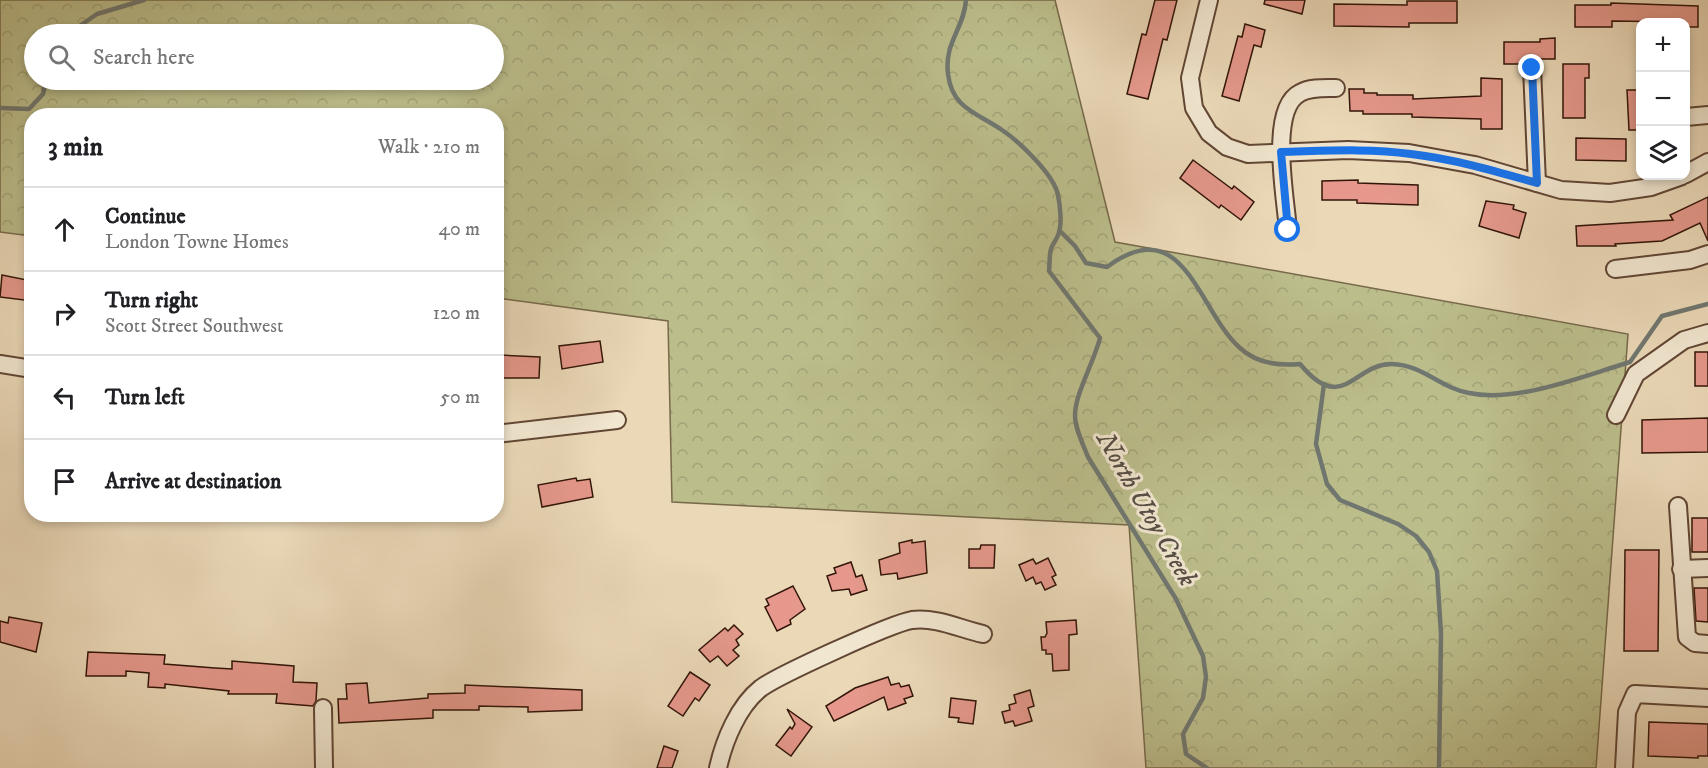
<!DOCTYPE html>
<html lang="en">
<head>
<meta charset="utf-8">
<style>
  body { margin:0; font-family:"IM FELL DW Pica",serif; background:#f2f2f2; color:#202124 }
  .controls { position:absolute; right:18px; top:18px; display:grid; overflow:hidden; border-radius:12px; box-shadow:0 3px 9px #0003 }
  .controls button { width:54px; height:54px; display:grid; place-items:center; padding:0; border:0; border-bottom:2px solid #e0e0e0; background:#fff; color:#202124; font:30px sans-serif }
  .stop { position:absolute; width:18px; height:18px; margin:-14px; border:4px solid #1a73e8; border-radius:50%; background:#fff }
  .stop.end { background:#1a73e8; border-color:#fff; box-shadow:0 2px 6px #0008 }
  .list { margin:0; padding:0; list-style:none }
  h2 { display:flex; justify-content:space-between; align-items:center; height:78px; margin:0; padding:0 24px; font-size:26px }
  h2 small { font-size:20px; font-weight:400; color:#757577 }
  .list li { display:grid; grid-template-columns:39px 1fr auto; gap:18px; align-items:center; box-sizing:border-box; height:84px; padding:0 24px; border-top:2px solid #e0e0e0 }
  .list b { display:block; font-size:22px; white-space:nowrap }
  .list p { margin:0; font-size:20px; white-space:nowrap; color:#757577 }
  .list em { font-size:20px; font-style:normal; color:#757577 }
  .icon { flex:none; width:33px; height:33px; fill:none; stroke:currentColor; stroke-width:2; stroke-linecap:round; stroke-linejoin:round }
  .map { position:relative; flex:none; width:1708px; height:768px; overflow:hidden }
  .search { position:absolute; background:#fff; box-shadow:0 3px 9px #0003; left:24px; top:24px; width:480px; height:66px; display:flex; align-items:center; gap:15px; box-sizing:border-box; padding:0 21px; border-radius:33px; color:#757577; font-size:22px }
  .panel { position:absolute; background:#fff; box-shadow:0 3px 9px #0003; left:24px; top:108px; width:480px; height:414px; border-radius:24px }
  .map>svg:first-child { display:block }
  .forest { fill:url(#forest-crowns); stroke:#77694a; stroke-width:1.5; fill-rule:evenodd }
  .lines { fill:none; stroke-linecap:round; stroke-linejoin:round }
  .stream { stroke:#707770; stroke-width:4.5 }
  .building { fill:#e5988b; stroke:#331509; stroke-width:1.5 }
  .minor-casing { stroke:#614634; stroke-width:20 }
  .minor { stroke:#f1e6d0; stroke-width:16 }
  .route { stroke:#1a73e8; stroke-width:8 }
  .labels { text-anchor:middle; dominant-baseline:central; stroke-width:6; stroke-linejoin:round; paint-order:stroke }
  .water-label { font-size:26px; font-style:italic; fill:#564e45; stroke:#f1e6d0 }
</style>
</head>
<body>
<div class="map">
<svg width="1708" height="768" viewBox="0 0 1708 768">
  <defs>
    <pattern id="forest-crowns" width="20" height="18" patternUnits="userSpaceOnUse" patternTransform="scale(1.5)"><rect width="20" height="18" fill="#bbbd8b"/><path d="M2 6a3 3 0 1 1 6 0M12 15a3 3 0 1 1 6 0" fill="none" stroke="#a1a277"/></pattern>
  </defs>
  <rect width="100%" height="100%" fill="#ead8b7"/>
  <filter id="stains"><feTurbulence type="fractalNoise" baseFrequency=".00333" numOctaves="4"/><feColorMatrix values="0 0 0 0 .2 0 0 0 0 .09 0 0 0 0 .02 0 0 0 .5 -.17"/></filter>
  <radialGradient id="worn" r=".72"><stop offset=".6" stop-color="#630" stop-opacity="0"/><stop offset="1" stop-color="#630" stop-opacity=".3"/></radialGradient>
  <path class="forest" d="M0 0H1055L1115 242 1628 334 1596 768H1146L1129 525 672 502 668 321 497 298 496 116H32L31 236 0 232ZM34 34H494V80H34Z"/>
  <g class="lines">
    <g class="stream">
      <path d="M966 0C964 29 944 42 948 74 952 109 978 113 1002 130 1020 142 1054 175 1058 195 1060 205 1062 223 1059 232 1058 238 1053 243 1051 249 1049 255 1050 264 1049 271L1100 338C1094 362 1075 394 1075 415 1075 429 1083 444 1088 457L1176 599 1203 656 1206 677 1203 698 1183 734 1186 754 1207 768"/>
      <polyline points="68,34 97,14 144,0"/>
      <polyline points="0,108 29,109 43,94 46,80"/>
      <path d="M1060 231 1075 246 1086 263 1107 267C1184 209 1198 311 1240 348 1256 363 1279 366 1300 364 1343 416 1354 363 1392 364 1423 365 1440 388 1469 393 1517 403 1583 376 1630 362L1662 316 1708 304"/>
      <polyline points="1324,384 1316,444 1327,484 1340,500 1398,524 1416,536 1429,552 1437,571 1441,634 1439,768"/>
    </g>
  </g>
  <g class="building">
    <polygon points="1155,0 1177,0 1167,40 1163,39 1148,99 1127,94 1142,34 1146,35"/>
    <polygon points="1265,0 1305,0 1302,14 1264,4"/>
    <polygon points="1407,1 1457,1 1457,23 1409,23 1409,27 1334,26 1334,4 1407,5"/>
    <polygon points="1611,3 1698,6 1698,27 1686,27 1686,22 1612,21 1612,27 1575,27 1575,5 1611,5"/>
    <polygon points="1245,24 1265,30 1261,47 1254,45 1239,101 1222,96 1238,36 1242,37"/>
    <polygon points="1555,38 1555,59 1541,59 1541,64 1531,58 1522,64 1504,64 1504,42 1540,42 1540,39"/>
    <polygon points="1563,64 1589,64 1589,78 1585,78 1585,118 1563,118"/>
    <polygon points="1481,78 1502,79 1502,129 1481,129 1481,119 1412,117 1412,114 1363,114 1363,111 1350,111 1349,89 1364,89 1364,93 1377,93 1377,95 1413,95 1413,99 1481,96"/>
    <polygon points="1627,90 1641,90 1641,130 1629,130"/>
    <polygon points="1576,138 1626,139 1626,161 1576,160"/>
    <polygon points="1193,160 1232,189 1234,186 1254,202 1241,220 1221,205 1219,208 1180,178"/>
    <polygon points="1358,180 1358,183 1418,185 1418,205 1357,203 1357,200 1322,200 1322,181"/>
    <polygon points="1708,197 1708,241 1700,223 1662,241 1615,244 1616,246 1577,246 1576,226 1673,220 1670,215"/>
    <polygon points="1486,201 1514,205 1513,209 1526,213 1519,238 1479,226"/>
    <polygon points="2,275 32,281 32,301 0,297"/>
    <polygon points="600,341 603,362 562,369 559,346"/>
    <rect x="1695" y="352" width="13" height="34"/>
    <polygon points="500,355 540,357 539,378 499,378"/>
    <polygon points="1708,418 1708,452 1642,453 1642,420"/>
    <polygon points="576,478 577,481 590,479 593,497 542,507 538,485"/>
    <rect x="1692" y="518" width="16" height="34"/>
    <polygon points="912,540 912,543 925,541 927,573 898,579 897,573 881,575 879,560 900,553 899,543"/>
    <polygon points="981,545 995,545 994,568 969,568 969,549 980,549"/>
    <polygon points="1625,550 1659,550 1658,651 1624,651"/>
    <polygon points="1048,558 1056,575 1052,577 1056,585 1045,590 1041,582 1036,584 1033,577 1026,581 1019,565 1033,559 1036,564"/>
    <polygon points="851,562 856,577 862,575 867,590 851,595 849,589 832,591 827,576 836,573 834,568"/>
    <polygon points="793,586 805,609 790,620 791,624 777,631 765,607 769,605 766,599"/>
    <polygon points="1694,588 1708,588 1708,622 1696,621"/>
    <polygon points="9,617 42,623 36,652 0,642 0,621 8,623"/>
    <polygon points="1076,620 1077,634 1069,635 1069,670 1053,671 1052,654 1046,654 1046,650 1042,650 1041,637 1045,637 1047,633 1046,622"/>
    <polygon points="734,625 743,634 736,640 739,645 733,650 739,656 727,666 718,656 710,662 699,650 725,628 728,631"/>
    <polygon points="88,652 165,655 164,664 215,668 232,669 232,661 294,666 293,682 317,683 316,701 313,706 276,703 277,694 228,694 229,691 165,684 165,688 148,687 149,673 126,671 126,676 86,676"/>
    <polygon points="690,672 710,685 699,701 695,698 683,716 668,706"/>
    <polygon points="888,677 891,685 899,683 901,687 909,685 913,696 904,699 906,703 888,710 884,697 834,721 826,706 855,688"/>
    <polygon points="367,683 369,703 428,698 428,694 465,693 465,685 582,690 582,710 528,712 528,707 479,706 479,710 433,710 433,718 339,723 338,699 347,699 346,684"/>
    <polygon points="1030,690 1034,706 1028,708 1032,721 1015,726 1013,721 1005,723 1002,712 1010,710 1009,705 1016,703 1014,695"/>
    <polygon points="951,698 976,701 973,724 958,722 959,718 949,717"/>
    <polygon points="787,709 812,727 791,756 776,745 790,727 792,729 795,724"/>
    <polygon points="1649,722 1708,724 1708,756 1698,756 1698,758 1648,756"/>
    <polygon points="664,746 678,751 672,768 657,768"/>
  </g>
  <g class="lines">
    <g class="minor-casing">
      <g id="minor">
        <polyline points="1209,0 1190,78 1194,108 1209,133 1227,147 1248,154 1348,150 1409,153 1475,165 1561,190 1610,193 1651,187 1682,176"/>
        <polyline points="1532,68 1537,183"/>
        <polyline points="1686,117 1708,115"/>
        <polyline points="1686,174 1708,162"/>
        <path d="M1288 230C1286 200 1268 109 1300 93 1310 87 1325 88 1336 88"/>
        <polyline points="1615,269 1690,260 1708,254"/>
        <polyline points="0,364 32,369"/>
        <polyline points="1616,415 1636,374 1684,340 1708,333"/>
        <polyline points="496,434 617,420"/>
        <polyline points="1678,506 1687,637 1695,643 1708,644"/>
        <polyline points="1681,569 1708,568"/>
        <polyline points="323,708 324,768"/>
        <path d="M718 768C724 741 738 706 761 688 779 675 890 624 912 620 937 617 960 629 983 634"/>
        <polyline points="1624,768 1627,712 1635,694 1708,698"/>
      </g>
    </g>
    <use href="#minor" class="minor"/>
  </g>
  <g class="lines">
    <path class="route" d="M1288 230 1281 152C1324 151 1368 148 1411 154 1454 159 1495 171 1537 183L1532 68"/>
  </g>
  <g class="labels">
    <g class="water-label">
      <text transform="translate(1146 509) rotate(60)">North Utoy Creek</text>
    </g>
  </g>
  <rect width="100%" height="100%" filter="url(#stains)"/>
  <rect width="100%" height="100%" fill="url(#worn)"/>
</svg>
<div class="controls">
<button>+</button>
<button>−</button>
<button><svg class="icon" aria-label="layers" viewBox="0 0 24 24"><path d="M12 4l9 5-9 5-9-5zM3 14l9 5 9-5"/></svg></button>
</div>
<div class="stop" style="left:1288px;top:230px"></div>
<div class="stop end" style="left:1532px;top:68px"></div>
<div class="search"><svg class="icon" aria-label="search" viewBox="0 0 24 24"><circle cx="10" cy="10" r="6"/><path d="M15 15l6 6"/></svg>Search here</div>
<section class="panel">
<h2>3 min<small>Walk · 210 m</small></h2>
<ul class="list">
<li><svg class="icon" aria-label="ahead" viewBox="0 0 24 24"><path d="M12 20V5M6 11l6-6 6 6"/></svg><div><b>Continue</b><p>London Towne Homes</p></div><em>40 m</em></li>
<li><svg class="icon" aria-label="right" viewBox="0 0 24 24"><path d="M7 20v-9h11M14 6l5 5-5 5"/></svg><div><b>Turn right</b><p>Scott Street Southwest</p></div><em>120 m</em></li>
<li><svg class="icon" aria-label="left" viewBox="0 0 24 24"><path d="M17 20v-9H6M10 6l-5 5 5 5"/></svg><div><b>Turn left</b></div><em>50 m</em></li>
<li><svg class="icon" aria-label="arrive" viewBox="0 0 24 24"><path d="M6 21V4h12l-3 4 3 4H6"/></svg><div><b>Arrive at destination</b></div></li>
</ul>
</section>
</div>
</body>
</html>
